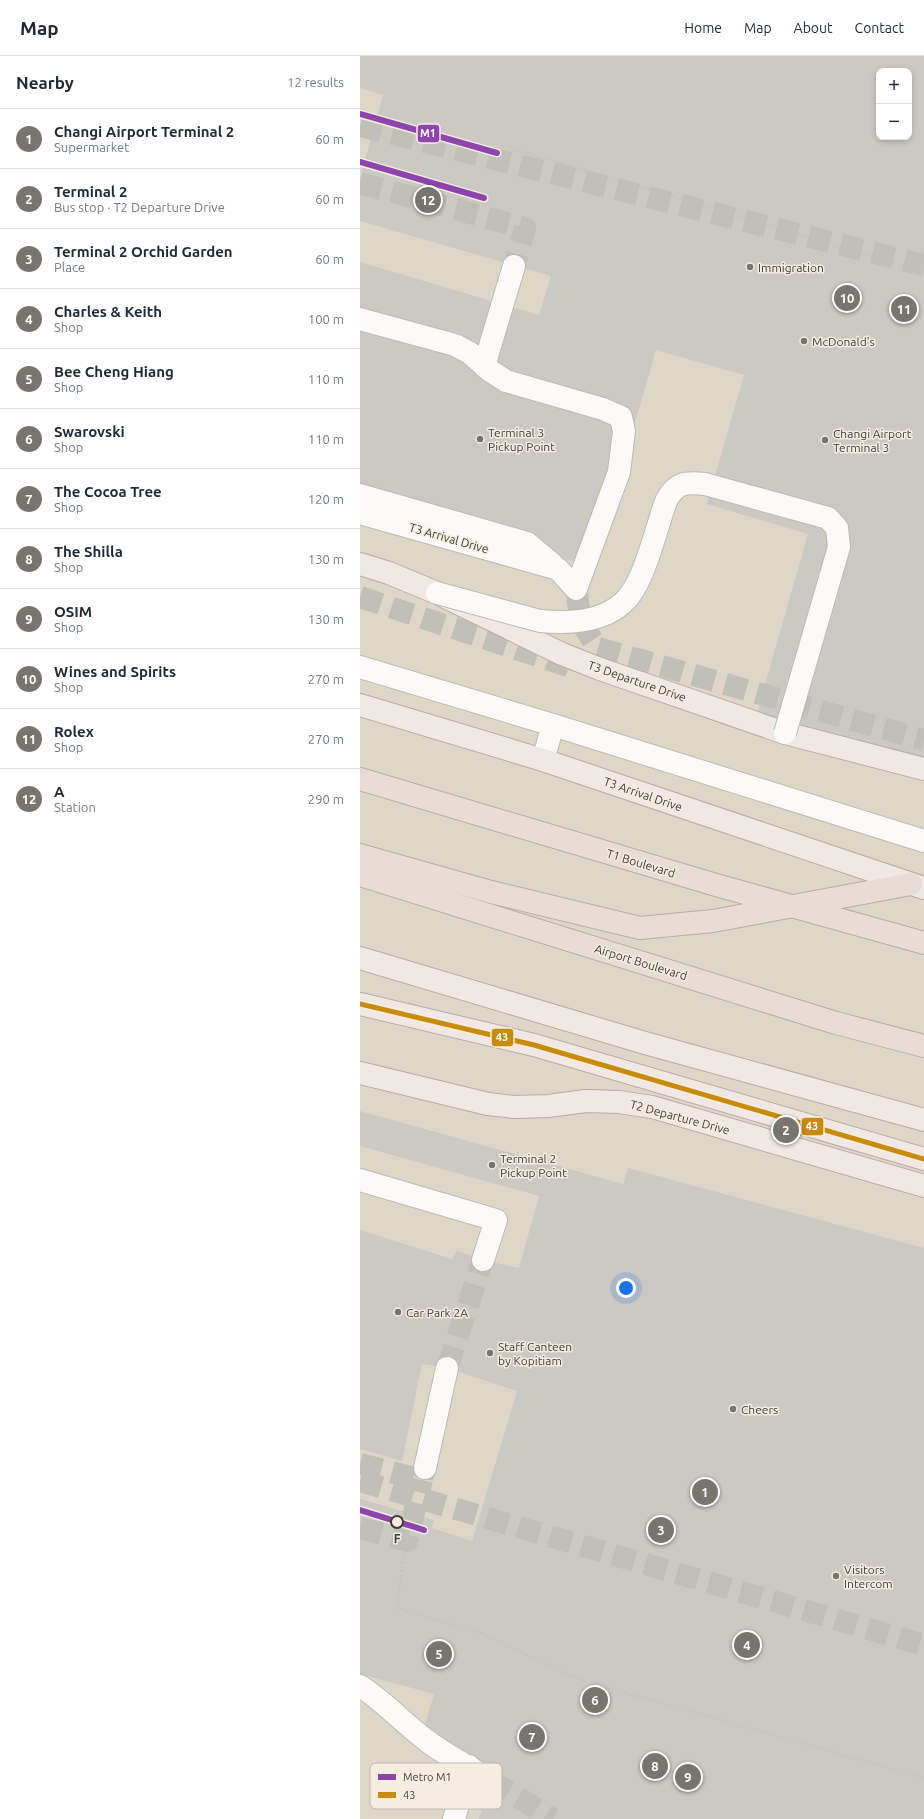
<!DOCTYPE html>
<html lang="en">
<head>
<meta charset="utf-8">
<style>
  body { margin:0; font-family:Ubuntu,sans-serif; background:#f6f6f7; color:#1f2937 }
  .controls { position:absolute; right:12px; top:12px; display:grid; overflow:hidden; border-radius:8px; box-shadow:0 2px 6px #0003 }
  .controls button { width:36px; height:36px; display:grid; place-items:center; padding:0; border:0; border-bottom:1px solid #e0e1e3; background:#fff; color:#1f2937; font:20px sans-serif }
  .you { position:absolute; left:266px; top:1232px; width:14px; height:14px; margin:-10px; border:3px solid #fff; border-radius:50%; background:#1a73e8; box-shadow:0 0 0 6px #1a73e833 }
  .badge { display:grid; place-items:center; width:26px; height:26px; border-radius:50%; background:#78756f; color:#fff; font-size:13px; font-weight:700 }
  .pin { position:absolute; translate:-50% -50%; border:2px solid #fff; box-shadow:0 1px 4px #0006 }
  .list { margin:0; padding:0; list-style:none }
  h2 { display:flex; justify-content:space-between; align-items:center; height:52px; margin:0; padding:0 16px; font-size:17px }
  h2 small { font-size:13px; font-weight:400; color:#747a83 }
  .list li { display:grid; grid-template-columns:26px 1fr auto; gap:12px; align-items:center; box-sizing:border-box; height:60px; padding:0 16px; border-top:1px solid #e0e1e3 }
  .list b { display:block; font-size:15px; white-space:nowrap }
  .list p { margin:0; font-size:13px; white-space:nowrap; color:#747a83 }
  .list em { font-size:13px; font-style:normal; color:#747a83 }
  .map { position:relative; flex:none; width:564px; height:1763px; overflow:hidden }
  header { display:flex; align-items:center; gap:24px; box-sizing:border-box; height:56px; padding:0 20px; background:#fff; border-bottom:1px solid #e0e1e3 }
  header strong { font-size:19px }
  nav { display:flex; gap:22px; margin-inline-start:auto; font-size:14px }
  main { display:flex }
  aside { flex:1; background:#fff }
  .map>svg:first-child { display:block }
  .built { fill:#ded7c8; fill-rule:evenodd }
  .building { fill:#ccc8c3; fill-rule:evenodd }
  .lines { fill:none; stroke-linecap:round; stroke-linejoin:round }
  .minor-tunnel { stroke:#c2bfb8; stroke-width:22; stroke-dasharray:22 11; stroke-linecap:butt }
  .major-tunnel { stroke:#c2bfb8; stroke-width:22; stroke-dasharray:22 11; stroke-linecap:butt }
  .minor-casing { stroke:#bdbab4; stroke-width:24 }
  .major-casing { stroke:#b8aca3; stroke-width:24 }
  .highway-casing { stroke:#b8aca3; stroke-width:24 }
  .path { stroke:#c2bfbc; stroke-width:2.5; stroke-dasharray:1 3; stroke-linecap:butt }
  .minor { stroke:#fbfaf9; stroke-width:22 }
  .major { stroke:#f0e8e4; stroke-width:22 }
  .highway { stroke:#e7ddd6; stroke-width:22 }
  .minor-bridge-casing { stroke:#bdbab4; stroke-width:24; stroke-linecap:butt }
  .minor-bridge { stroke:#fbfaf9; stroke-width:22 }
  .bus-1-casing { stroke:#f5eee0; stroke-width:8 }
  .bus-1 { stroke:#c98b0e; stroke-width:5 }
  .metro-1-casing { stroke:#f5eee0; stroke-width:9 }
  .metro-1 { stroke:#8e44ad; stroke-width:6 }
  .poi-dot { fill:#78756f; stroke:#f5eee0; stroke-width:1.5 }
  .stop-dot { fill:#f5eee0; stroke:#3e3b36; stroke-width:2 }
  .labels { text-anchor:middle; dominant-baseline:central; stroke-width:3; stroke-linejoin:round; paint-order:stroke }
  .poi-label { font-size:12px; fill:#3e3b36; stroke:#f5eee0; text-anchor:start }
  .street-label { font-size:12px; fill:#3e3b36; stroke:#f5eee0 }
  .stop-label { font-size:12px; font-weight:bold; fill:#3e3b36; stroke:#f5eee0 }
  .key { fill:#f5eee0; stroke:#beb8ad; stroke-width:1 }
  .key-label { font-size:11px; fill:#3e3b36 }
  .line-badge { stroke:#f5eee0; stroke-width:1.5 }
  .badge-label { font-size:11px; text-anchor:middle; font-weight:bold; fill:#fff }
</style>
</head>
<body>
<header>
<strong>Map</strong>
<nav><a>Home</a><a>Map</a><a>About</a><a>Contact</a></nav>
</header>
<main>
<aside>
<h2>Nearby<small>12 results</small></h2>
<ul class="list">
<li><span class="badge">1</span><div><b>Changi Airport Terminal 2</b><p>Supermarket</p></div><em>60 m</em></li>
<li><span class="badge">2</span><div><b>Terminal 2</b><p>Bus stop · T2 Departure Drive</p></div><em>60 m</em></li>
<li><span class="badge">3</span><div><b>Terminal 2 Orchid Garden</b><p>Place</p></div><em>60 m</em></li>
<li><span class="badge">4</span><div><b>Charles &amp; Keith</b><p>Shop</p></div><em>100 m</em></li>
<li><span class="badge">5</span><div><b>Bee Cheng Hiang</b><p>Shop</p></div><em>110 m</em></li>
<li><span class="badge">6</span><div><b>Swarovski</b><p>Shop</p></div><em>110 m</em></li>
<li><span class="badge">7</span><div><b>The Cocoa Tree</b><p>Shop</p></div><em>120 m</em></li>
<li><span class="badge">8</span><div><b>The Shilla</b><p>Shop</p></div><em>130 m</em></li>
<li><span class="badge">9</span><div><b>OSIM</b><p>Shop</p></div><em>130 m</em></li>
<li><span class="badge">10</span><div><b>Wines and Spirits</b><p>Shop</p></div><em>270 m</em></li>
<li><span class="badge">11</span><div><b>Rolex</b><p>Shop</p></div><em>270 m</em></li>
<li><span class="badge">12</span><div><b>A</b><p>Station</p></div><em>290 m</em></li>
</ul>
</aside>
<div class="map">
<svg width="564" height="1763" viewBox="0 0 564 1763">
  <rect width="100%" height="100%" fill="#e3e0d8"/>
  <path class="built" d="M0 0H564V1763H0ZM519 15H549V81H519Z"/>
  <g class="building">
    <path d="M0 0H564V709L396 660 448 478 347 448 384 319 296 294 233 511 0 442V206L179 259 191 220 0 165V122L23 39 0 32ZM519 15H549V81H519Z"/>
    <polygon points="0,1055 263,1128 268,1112 564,1192 564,1763 119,1763 134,1709 59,1688 74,1638 0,1618 0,1443 74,1464 72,1472 112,1485 157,1335 87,1312 62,1308 42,1405 0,1393 0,1174 92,1203 97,1195 123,1204 159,1212 179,1140 0,1090"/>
  </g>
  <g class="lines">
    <g class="minor-tunnel">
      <polyline points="0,127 165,172 154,210"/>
      <polyline points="216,533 221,567 238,592"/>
      <polyline points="87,1312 123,1204"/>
      <polyline points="0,1408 62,1424 65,1412"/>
      <polyline points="0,1425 564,1589"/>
      <polyline points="0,1472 47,1485 62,1424"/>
      <polyline points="130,1724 193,1763"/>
    </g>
    <g class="major-tunnel">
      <polyline points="0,70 564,209"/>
      <polyline points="0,541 217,613"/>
      <polyline points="238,592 564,684"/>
    </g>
    <g class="minor-casing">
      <g id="minor">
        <polyline points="0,263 95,289 110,297 129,314 146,325 243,353 261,361 264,375 259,416 216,533 198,513 0,457"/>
        <polyline points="124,310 154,210"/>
        <polyline points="0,439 167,487 192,508"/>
        <polyline points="0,611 193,669 564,785"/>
        <polyline points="183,704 193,669"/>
        <polyline points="0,1124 136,1164 123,1204"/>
        <polyline points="65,1412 87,1312"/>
        <path d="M0 1630C25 1646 45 1669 70 1687 89 1701 110 1711 130 1724"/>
        <polyline points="94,1763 109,1710"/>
      </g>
    </g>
    <g class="major-casing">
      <g id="major">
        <polyline points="0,508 29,517 77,537 202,598 240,613 425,677 564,713"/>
        <polyline points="0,649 183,704 564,832"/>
        <polyline points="0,902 285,987 564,1064"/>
        <polyline points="0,948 174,989 564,1103"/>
        <polyline points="0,1017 128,1048 154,1051 188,1050 226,1045 259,1046 292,1051 564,1130"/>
      </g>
    </g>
    <g class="highway-casing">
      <g id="highway">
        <polyline points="0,723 356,829 564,887"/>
        <polyline points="0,799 131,836 280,872 353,865 551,828"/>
        <polyline points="0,819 476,967 564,990"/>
      </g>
    </g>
    <g class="path">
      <polyline points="151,92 564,216"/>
      <polyline points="44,1499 37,1552 120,1577 221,1624 564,1722"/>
    </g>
    <use href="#minor" class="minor"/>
    <use href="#major" class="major"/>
    <use href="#highway" class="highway"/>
    <g class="minor-bridge-casing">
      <path id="minor-bridge" d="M77 537 180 565C210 568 250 566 270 539 286 518 297 470 306 445 316 426 326 426 345 428L468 462 477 472 479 491 425 677"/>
    </g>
    <use href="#minor-bridge" class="minor-bridge"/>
    <g class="bus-1-casing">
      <polyline id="bus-1" points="0,948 174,989 564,1103"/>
    </g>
    <use href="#bus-1" class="bus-1"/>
    <g class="metro-1-casing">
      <g id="metro-1">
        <polyline points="0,58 137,97"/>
        <polyline points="0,106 124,142"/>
        <polyline points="0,1454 64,1474"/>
      </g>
    </g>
    <use href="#metro-1" class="metro-1"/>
  </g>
  <g class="poi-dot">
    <circle cx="390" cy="211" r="4"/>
    <circle cx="444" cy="285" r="4"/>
    <circle cx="120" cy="383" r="4"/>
    <circle cx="465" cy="384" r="4"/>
    <circle cx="132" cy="1109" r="4"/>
    <circle cx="38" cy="1256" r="4"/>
    <circle cx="130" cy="1297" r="4"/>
    <circle cx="373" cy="1353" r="4"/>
    <circle cx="476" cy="1520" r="4"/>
  </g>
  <circle class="stop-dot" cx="37" cy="1466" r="6"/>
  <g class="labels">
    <g class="poi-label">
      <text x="398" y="211">Immigration</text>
      <text x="452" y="285">McDonald's</text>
      <text x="128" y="376">Terminal 3<tspan x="128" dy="14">Pickup Point</tspan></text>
      <text x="473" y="377">Changi Airport<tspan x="473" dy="14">Terminal 3</tspan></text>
      <text x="140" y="1102">Terminal 2<tspan x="140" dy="14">Pickup Point</tspan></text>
      <text x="46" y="1256">Car Park 2A</text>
      <text x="138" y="1290">Staff Canteen<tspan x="138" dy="14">by Kopitiam</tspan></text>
      <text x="381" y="1353">Cheers</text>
      <text x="484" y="1513">Visitors<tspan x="484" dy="14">Intercom</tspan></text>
    </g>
    <g class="street-label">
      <text transform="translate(89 482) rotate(16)">T3 Arrival Drive</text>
      <text transform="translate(277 625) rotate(19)">T3 Departure Drive</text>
      <text transform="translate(283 738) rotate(19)">T3 Arrival Drive</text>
      <text transform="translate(281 807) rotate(17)">T1 Boulevard</text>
      <text transform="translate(281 906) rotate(17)">Airport Boulevard</text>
      <text transform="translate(320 1061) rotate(15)">T2 Departure Drive</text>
    </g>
    <g class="stop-label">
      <text x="37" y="1482">F</text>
    </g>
  </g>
  <rect x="10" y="1707" width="132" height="46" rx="6" class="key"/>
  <rect x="18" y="1718" width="18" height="6" fill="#8e44ad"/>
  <rect x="18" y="1736" width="18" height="6" fill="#c98b0e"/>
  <g class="key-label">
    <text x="43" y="1725">Metro M1</text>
    <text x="43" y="1743">43</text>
  </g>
  <g class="line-badge">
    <rect x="57" y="68" width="23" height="19" rx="4" fill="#8e44ad"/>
    <rect x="131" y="972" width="23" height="19" rx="4" fill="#c98b0e"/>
    <rect x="441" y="1061" width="23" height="19" rx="4" fill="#c98b0e"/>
  </g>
  <g class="badge-label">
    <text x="68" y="81">M1</text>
    <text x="142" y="985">43</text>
    <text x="452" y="1074">43</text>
  </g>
</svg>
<div class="controls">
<button>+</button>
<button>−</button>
</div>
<div class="you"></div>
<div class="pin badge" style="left:345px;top:1436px">1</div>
<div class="pin badge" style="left:426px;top:1074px">2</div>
<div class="pin badge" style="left:301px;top:1474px">3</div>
<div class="pin badge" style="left:387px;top:1589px">4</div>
<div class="pin badge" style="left:79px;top:1598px">5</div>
<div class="pin badge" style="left:235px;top:1644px">6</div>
<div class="pin badge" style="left:172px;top:1681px">7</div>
<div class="pin badge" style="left:295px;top:1710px">8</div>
<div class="pin badge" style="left:328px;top:1721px">9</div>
<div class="pin badge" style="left:487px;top:242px">10</div>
<div class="pin badge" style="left:544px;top:253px">11</div>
<div class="pin badge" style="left:68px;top:144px">12</div>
</div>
</main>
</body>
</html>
